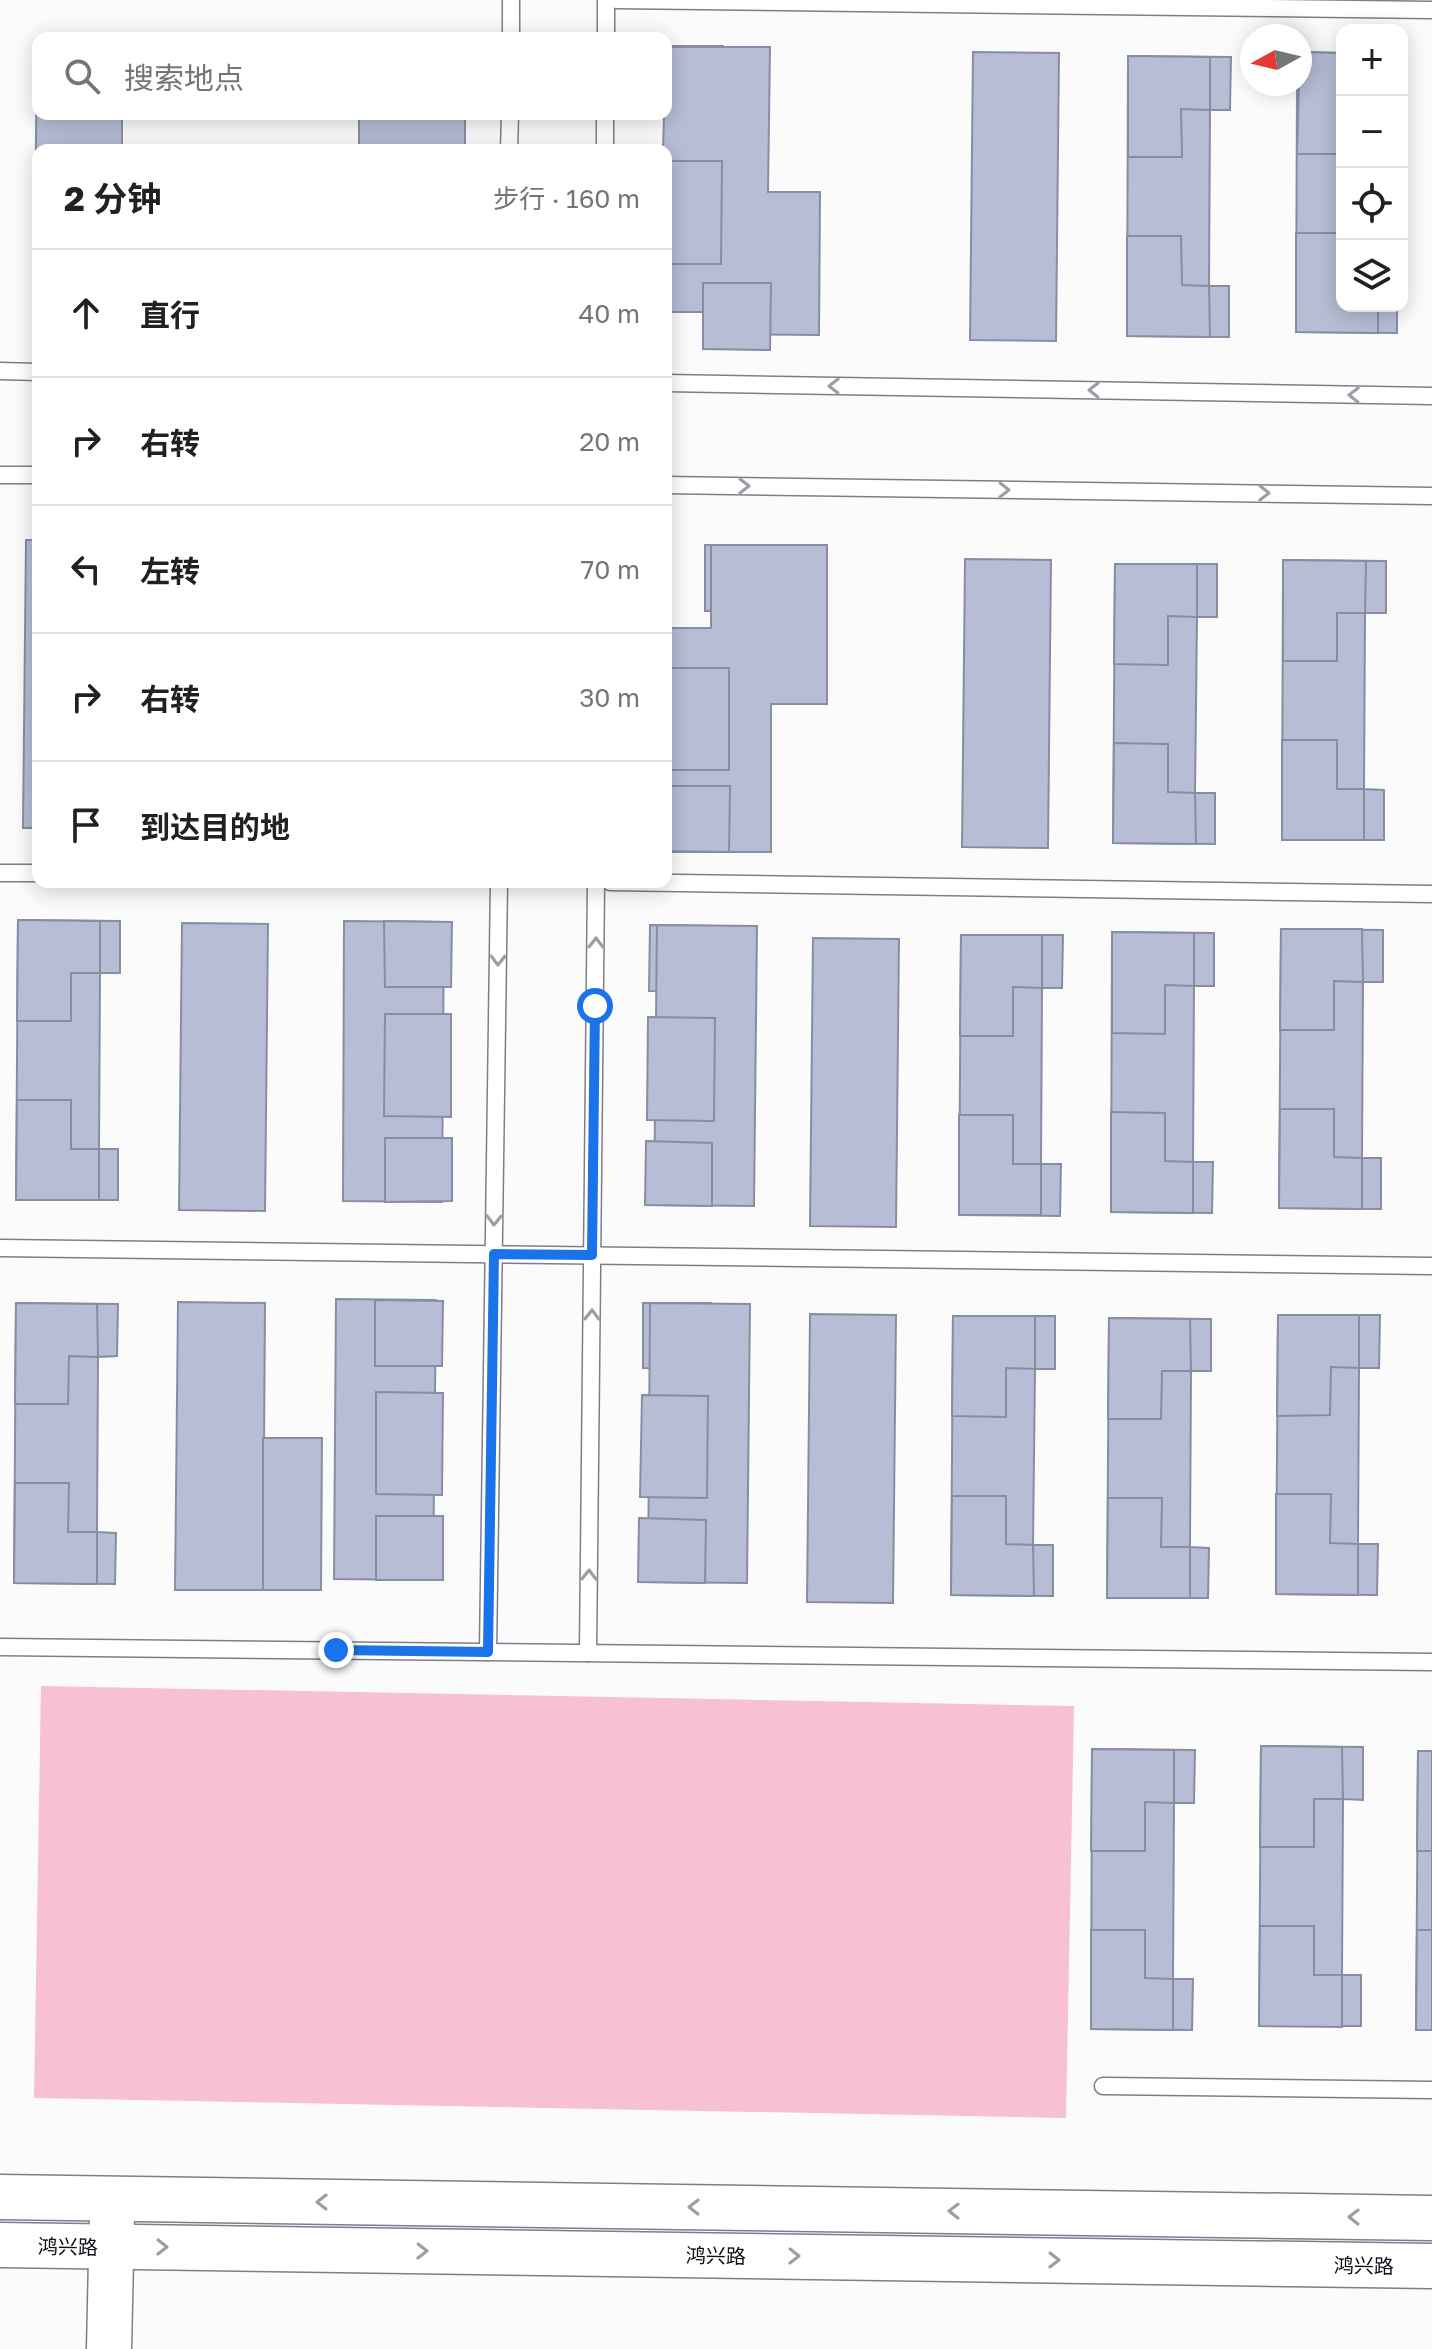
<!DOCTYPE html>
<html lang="zh">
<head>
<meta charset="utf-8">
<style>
  body { margin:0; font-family:"Golos Text","Noto Sans SC",sans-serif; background:#f2f2f2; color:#202124 }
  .controls { position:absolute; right:24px; top:24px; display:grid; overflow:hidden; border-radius:16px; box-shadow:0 4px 20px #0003 }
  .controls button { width:72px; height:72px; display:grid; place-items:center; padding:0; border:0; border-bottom:2px solid #e0e0e0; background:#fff; color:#202124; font:40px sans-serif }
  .compass { position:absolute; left:1240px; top:24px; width:72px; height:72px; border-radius:50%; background:#fff; box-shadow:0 4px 20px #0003; rotate:262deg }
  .stop { position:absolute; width:24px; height:24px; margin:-18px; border:6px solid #1a73e8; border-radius:50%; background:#fff }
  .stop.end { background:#1a73e8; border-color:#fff; box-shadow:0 2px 8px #0008 }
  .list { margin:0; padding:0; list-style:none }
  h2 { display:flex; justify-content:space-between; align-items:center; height:104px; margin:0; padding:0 32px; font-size:34px }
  h2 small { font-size:26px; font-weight:400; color:#757577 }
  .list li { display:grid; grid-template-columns:52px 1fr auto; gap:24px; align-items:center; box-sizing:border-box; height:128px; padding:0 32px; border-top:2px solid #e0e0e0 }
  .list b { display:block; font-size:30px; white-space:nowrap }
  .list em { font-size:26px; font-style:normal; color:#757577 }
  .icon { flex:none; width:44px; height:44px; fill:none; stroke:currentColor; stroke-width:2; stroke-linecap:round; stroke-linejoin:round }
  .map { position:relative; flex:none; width:1432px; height:2349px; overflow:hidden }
  .search { position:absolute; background:#fff; box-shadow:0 4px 20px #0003; left:32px; top:32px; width:640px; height:88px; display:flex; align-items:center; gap:20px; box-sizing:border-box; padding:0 28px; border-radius:16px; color:#757577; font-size:30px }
  .panel { position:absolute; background:#fff; box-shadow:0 4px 20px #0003; left:32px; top:144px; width:640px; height:744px; border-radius:16px }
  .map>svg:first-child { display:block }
  .green { fill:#f7c0d4 }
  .building { fill:#b6bdd4; stroke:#878ea3; stroke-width:2 }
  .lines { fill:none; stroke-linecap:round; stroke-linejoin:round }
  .lane-casing { stroke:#827b90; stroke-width:19 }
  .secondary-casing { stroke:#827b90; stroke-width:47 }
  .lane { stroke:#fff; stroke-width:16 }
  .secondary { stroke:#fff; stroke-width:44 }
  .oneway { stroke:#9e9da1 }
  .route { stroke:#1a73e8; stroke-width:10 }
  .labels { text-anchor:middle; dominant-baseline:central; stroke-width:6; stroke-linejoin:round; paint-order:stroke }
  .street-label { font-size:20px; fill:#0d0b13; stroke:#fff }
</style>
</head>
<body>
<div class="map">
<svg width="1432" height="2349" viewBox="0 0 1432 2349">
  <rect width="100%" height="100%" fill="#fbfbfb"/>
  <polygon class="green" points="41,1686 1074,1706 1066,2118 34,2098"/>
  <g class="building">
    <polygon points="37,40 38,114 122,114 122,150 38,150 38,328 34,328"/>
    <polygon points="666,46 723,46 722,113 666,112"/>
    <polygon points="666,47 770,47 768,192 820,192 819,335 703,334 704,312 666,312 666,150 663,150"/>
    <polygon points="973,52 1059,53 1056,341 970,340"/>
    <polygon points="1300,52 1342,53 1342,306 1397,306 1397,333 1296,332 1297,84 1300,84"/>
    <polygon points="1300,52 1342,53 1342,154 1297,154"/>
    <polygon points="1128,56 1231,57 1230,110 1210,110 1209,286 1229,286 1229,337 1127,336"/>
    <polygon points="1128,56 1210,57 1210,110 1181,109 1182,157 1128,157"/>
    <rect x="359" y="114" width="106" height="36"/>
    <polygon points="666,161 722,161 721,264 666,264"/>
    <polygon points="1296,233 1342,233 1342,306 1378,306 1378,333 1296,332"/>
    <polygon points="1127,236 1181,236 1182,285 1209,286 1210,337 1127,336"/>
    <polygon points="703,283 771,283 770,350 703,349"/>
    <polygon points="26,540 38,540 38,828 23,828"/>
    <polygon points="705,545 773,545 772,611 705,611"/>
    <polygon points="711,545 827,545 827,704 771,704 771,852 670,852 671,628 711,628"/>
    <polygon points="965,559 1051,560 1048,848 962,847"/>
    <polygon points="1283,560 1386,561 1386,613 1365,613 1364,789 1384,790 1384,840 1282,840"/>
    <polygon points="1283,560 1366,561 1365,613 1337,613 1337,661 1283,661"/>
    <polygon points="1115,564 1217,564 1217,617 1197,617 1195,793 1215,793 1215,844 1113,843"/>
    <polygon points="1115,564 1197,564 1197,617 1168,616 1168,665 1114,664"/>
    <rect x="666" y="668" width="63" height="102"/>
    <polygon points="1282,740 1337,740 1337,789 1364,789 1364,840 1282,840"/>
    <polygon points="1114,743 1168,744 1168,792 1195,793 1196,844 1113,843"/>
    <polygon points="666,786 730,786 729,852 666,851"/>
    <polygon points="18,920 120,921 120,973 100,973 99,1149 118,1149 118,1200 16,1200"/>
    <polygon points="18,920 100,921 100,973 71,973 71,1021 17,1021"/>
    <polygon points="344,921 444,922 442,1202 343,1201"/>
    <polygon points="384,921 452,922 451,987 385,987"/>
    <polygon points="182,923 268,924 265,1211 179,1210"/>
    <polygon points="650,925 717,926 716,992 649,991"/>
    <polygon points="657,925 757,926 754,1206 654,1205"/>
    <polygon points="1281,929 1383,930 1383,982 1363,982 1362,1158 1381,1158 1381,1209 1279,1208"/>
    <polygon points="1281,929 1362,929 1363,982 1334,981 1334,1030 1280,1030"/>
    <polygon points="1112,932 1214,933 1214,986 1194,986 1193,1162 1213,1162 1212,1213 1111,1212"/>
    <polygon points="1112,932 1194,933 1194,986 1165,985 1165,1034 1112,1033"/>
    <polygon points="961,935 1063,935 1062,988 1042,988 1041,1164 1061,1164 1060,1216 959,1215"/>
    <polygon points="961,935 1042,935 1042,988 1013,987 1013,1036 960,1036"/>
    <polygon points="813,938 899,939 896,1227 810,1226"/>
    <polygon points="385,1014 451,1014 451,1117 384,1116"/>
    <polygon points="648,1017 715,1018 714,1121 647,1120"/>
    <polygon points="17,1100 71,1100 71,1149 99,1149 99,1200 16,1200"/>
    <polygon points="1280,1109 1334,1109 1334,1157 1362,1158 1362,1209 1279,1208"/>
    <polygon points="1111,1112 1165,1113 1165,1161 1193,1162 1193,1213 1111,1212"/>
    <polygon points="959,1115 1013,1115 1013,1164 1041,1164 1041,1215 959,1215"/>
    <polygon points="385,1138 452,1138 452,1201 385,1202"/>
    <polygon points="646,1141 712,1143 712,1206 645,1205"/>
    <polygon points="336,1299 436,1300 433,1580 334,1579"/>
    <polygon points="375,1300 443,1301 442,1366 375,1366"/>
    <polygon points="178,1302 265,1303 263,1590 175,1590"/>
    <polygon points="16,1303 118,1304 117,1356 98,1357 97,1532 116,1533 115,1584 14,1583"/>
    <polygon points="16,1303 97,1304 98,1357 69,1356 68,1404 15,1404"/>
    <polygon points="643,1303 711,1303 710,1369 643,1368"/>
    <polygon points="650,1303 750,1304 747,1583 648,1582"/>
    <polygon points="810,1314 896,1315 893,1603 807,1602"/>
    <polygon points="1278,1315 1380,1315 1379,1368 1359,1368 1358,1544 1378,1544 1377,1595 1276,1594"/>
    <polygon points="1278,1315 1359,1315 1359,1368 1331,1367 1330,1415 1277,1416"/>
    <polygon points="953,1316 1055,1316 1055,1369 1035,1369 1033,1545 1053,1545 1053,1596 951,1595"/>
    <polygon points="953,1316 1035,1316 1035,1369 1006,1368 1006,1417 952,1416"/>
    <polygon points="1109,1318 1211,1319 1211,1371 1191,1371 1190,1547 1209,1548 1208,1598 1107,1598"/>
    <polygon points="1109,1318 1190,1319 1191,1371 1162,1371 1161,1419 1108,1419"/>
    <polygon points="376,1392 443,1393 442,1495 376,1494"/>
    <polygon points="642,1395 708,1396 707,1498 640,1497"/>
    <polygon points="263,1438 322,1438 321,1590 263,1590"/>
    <polygon points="15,1483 69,1483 68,1532 97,1532 97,1584 14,1583"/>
    <polygon points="1276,1494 1331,1494 1330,1543 1358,1544 1358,1595 1276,1594"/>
    <polygon points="952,1496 1006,1496 1006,1544 1033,1545 1034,1596 951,1595"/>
    <polygon points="1108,1498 1162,1498 1161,1547 1190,1547 1190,1598 1107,1598"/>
    <rect x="376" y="1516" width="67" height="64"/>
    <polygon points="639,1518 706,1520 705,1583 638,1582"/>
    <polygon points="1261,1746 1363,1747 1363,1800 1343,1799 1342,1975 1361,1975 1361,2026 1259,2026"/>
    <polygon points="1261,1746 1342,1747 1343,1799 1314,1799 1314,1847 1260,1847"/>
    <polygon points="1092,1749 1195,1750 1194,1803 1174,1803 1173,1979 1193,1979 1192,2030 1091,2029"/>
    <polygon points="1092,1749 1174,1750 1174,1803 1145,1802 1145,1851 1091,1851"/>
    <polygon points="1418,1751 1432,1751 1432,2030 1416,2030"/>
    <polygon points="1418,1751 1432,1751 1432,1851 1417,1851"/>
    <polygon points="1260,1926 1314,1926 1314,1975 1342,1975 1342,2027 1259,2026"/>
    <polygon points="1091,1930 1145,1930 1145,1978 1173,1979 1173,2030 1091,2029"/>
    <polygon points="1417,1930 1432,1930 1432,2030 1416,2030"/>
  </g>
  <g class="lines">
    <g class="lane-casing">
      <g id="lane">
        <polyline points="616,0 1432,10"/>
        <polyline points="511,38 511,0"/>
        <polyline points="606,38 606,0"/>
        <polyline points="509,150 510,114"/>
        <polyline points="605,150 605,114"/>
        <polyline points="0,371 38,372"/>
        <polyline points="666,383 1432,396"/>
        <polyline points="0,475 38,475"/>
        <polyline points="666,485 1432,496"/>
        <polyline points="0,873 38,873"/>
        <polyline points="610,882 1432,894"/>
        <polyline points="0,1248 1432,1266"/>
        <polyline points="0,1647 1432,1662"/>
        <polyline points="488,1652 499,882"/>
        <polyline points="588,1653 596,882"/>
        <polyline points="1103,2086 1432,2090"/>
      </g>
    </g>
    <g class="secondary-casing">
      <g id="secondary">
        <polyline points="0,2197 1432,2218"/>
        <polyline points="0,2245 1432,2266"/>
        <polyline points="109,2349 112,2215"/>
      </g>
    </g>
    <use href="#lane" class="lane"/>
    <use href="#secondary" class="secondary"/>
  </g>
  <defs><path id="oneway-chevron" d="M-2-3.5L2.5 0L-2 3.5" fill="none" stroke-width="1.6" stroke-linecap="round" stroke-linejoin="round" transform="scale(2)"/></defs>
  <g class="oneway">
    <use href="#oneway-chevron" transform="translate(834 386) rotate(-179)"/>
    <use href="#oneway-chevron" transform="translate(1094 390) rotate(-179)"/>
    <use href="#oneway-chevron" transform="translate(1354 395) rotate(-179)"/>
    <use href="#oneway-chevron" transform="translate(744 486) rotate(1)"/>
    <use href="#oneway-chevron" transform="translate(1004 490) rotate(1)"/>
    <use href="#oneway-chevron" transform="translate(1264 493) rotate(1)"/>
    <use href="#oneway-chevron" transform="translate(596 943) rotate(-89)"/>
    <use href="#oneway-chevron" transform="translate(498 960) rotate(91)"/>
    <use href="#oneway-chevron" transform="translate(494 1220) rotate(91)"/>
    <use href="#oneway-chevron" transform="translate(592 1315) rotate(-89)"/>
    <use href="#oneway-chevron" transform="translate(589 1575) rotate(-89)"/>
    <use href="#oneway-chevron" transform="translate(322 2202) rotate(-179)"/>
    <use href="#oneway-chevron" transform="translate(694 2207) rotate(-179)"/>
    <use href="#oneway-chevron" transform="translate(954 2211) rotate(-179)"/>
    <use href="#oneway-chevron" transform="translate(1354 2217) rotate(-179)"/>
    <use href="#oneway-chevron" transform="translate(162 2247) rotate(1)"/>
    <use href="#oneway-chevron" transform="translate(422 2251) rotate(1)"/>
    <use href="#oneway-chevron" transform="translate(794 2256) rotate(1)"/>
    <use href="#oneway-chevron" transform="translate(1054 2260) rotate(1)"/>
  </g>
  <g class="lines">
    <polyline class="route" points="336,1650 488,1652 494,1254 592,1255 595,1006"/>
  </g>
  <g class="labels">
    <g class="street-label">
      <text transform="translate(68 2246) rotate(1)">鸿兴路</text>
      <text transform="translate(716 2255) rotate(1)">鸿兴路</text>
      <text transform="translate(1364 2265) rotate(1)">鸿兴路</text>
    </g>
  </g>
</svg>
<div class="controls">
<button>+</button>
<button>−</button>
<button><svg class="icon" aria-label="locate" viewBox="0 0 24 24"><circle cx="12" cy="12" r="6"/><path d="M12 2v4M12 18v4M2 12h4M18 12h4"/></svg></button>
<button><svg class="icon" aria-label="layers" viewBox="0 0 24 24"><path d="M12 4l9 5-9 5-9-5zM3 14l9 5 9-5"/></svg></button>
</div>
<svg class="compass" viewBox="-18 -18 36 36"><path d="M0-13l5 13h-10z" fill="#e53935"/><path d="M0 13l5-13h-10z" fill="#757577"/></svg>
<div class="stop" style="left:595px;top:1006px"></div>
<div class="stop end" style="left:336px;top:1650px"></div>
<div class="search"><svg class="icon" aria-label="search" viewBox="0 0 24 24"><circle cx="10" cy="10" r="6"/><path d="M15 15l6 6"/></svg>搜索地点</div>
<section class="panel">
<h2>2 分钟<small>步行 · 160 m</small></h2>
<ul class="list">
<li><svg class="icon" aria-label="ahead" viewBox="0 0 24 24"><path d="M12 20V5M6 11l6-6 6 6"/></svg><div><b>直行</b></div><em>40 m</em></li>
<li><svg class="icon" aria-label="right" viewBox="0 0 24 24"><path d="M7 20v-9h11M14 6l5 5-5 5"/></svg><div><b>右转</b></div><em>20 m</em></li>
<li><svg class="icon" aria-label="left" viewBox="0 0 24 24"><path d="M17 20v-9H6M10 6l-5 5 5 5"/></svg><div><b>左转</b></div><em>70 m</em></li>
<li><svg class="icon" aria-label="right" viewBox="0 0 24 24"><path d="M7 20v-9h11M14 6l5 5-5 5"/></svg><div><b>右转</b></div><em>30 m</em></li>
<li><svg class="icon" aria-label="arrive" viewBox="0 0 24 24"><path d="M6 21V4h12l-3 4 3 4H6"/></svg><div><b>到达目的地</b></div></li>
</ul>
</section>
</div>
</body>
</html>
